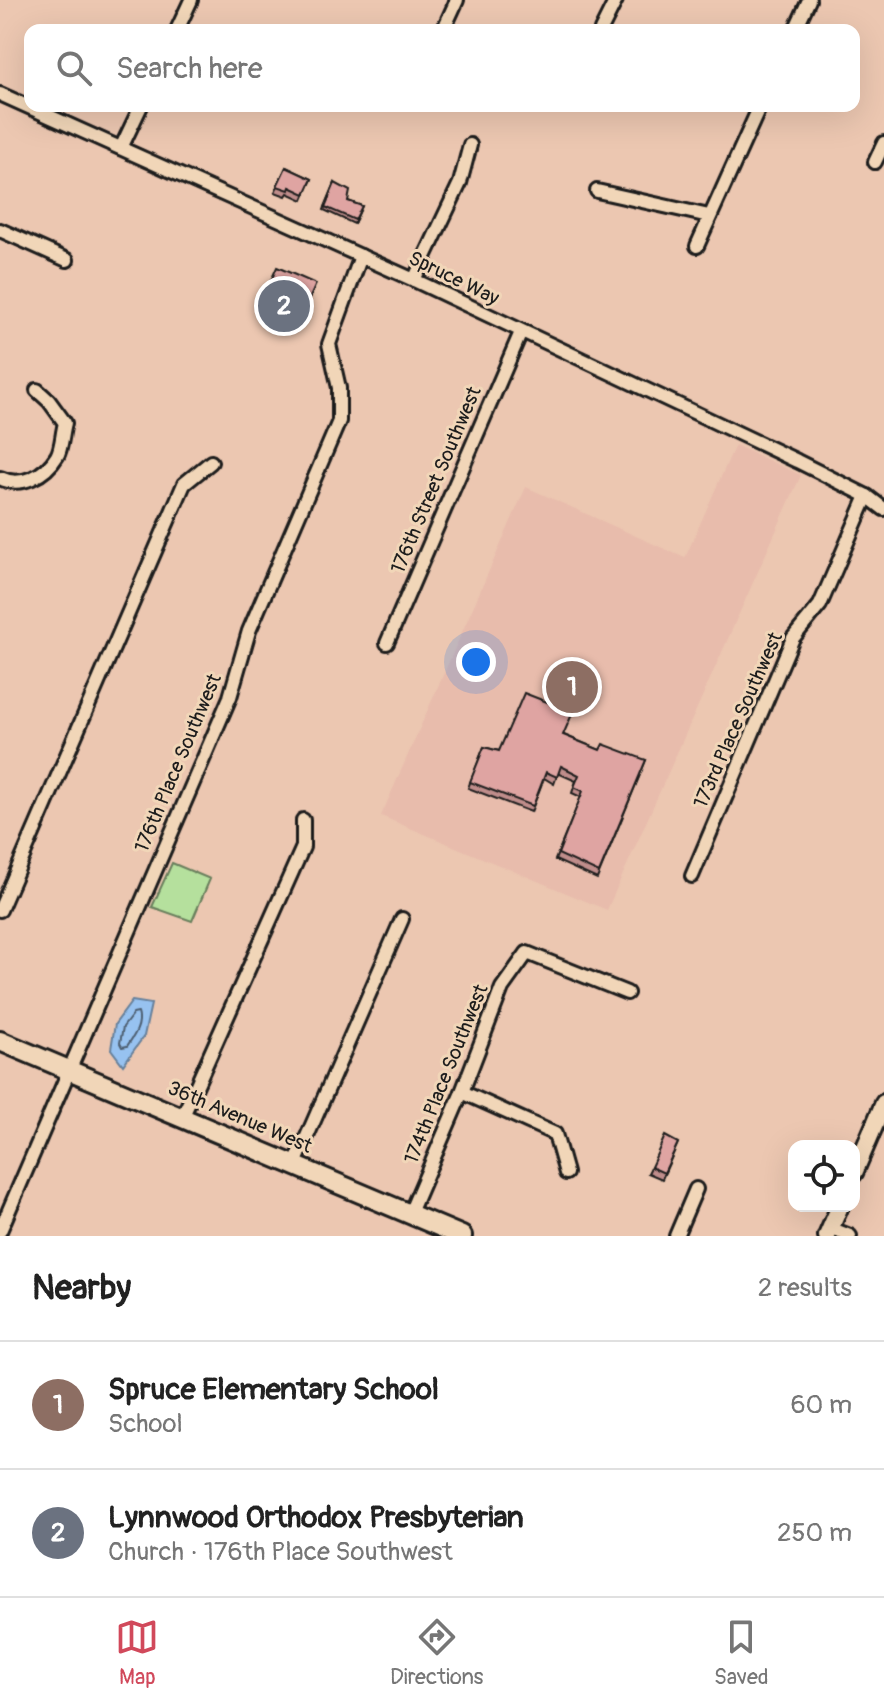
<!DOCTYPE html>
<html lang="en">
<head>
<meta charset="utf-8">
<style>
  body { margin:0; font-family:Pangolin,sans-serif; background:#f6f6f6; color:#222 }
  .controls { position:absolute; right:24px; bottom:24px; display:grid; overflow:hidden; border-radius:16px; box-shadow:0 8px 32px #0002 }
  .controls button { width:72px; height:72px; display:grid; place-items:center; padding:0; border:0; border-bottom:2px solid #e0e0e0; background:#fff; color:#222; font:40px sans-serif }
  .you { position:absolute; left:476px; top:662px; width:28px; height:28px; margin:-20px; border:6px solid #fff; border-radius:50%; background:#1a73e8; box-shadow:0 0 0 12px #1a73e833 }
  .badge { display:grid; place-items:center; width:52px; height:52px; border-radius:50%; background:#d1495b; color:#fff; font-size:26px; font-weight:700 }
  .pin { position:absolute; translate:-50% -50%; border:4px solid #fff; box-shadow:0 2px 8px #0006 }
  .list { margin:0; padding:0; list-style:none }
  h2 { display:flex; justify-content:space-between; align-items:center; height:104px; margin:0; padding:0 32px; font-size:34px }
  h2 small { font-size:26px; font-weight:400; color:#767676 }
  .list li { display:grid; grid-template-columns:52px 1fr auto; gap:24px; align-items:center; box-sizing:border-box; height:128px; padding:0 32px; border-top:2px solid #e0e0e0 }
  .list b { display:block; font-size:30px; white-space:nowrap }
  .list p { margin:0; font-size:26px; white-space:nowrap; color:#767676 }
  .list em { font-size:26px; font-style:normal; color:#767676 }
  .icon { flex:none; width:44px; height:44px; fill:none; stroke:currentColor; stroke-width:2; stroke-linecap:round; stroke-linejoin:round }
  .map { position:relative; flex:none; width:884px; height:1236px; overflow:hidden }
  .search { position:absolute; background:#fff; box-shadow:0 8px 32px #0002; left:24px; right:24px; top:24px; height:88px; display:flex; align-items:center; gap:20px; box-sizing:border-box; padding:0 28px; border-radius:16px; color:#767676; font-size:30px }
  .sheet { height:360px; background:#fff }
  nav { display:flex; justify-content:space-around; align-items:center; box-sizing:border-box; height:112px; border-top:2px solid #e0e0e0; background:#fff; font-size:22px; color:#767676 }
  nav a { display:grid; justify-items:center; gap:4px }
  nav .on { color:#d1495b }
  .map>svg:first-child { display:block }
  .built { fill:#e8bcac }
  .green { fill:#b5e09d; stroke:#687e5c; stroke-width:2 }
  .water { fill:#97c2f0; stroke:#66809b; stroke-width:2 }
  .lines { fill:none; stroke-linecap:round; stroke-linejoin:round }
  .shore { stroke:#4d5e71; stroke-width:2 }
  .minor-casing { stroke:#1c1c1c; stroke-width:18 }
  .tertiary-casing { stroke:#1c1c1c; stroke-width:22 }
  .secondary-casing { stroke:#1c1c1c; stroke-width:24 }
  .minor { stroke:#f1d6b8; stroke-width:12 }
  .tertiary { stroke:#f1d6b8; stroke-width:16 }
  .secondary { stroke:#f1d6b8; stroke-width:18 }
  .wall { fill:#c08d8b; stroke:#1c1c1c; stroke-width:2 }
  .building { fill:#dfa4a2; stroke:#1c1c1c; stroke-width:2 }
  .labels { text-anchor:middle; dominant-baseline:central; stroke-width:6; stroke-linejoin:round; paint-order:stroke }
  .street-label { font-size:20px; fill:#1c1c1c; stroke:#f1d6b8 }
</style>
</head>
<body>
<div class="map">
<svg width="884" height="1236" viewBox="0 0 884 1236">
  <rect width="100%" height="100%" fill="#ecc7b1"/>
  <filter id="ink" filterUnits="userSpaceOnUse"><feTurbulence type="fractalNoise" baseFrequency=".0125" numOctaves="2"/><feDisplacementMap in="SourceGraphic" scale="16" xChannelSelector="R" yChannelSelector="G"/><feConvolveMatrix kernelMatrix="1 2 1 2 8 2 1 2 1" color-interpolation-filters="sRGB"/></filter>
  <g filter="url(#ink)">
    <polygon class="built" points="735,445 801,475 607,910 381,816 526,487 685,558"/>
    <polygon class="green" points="172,863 210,879 192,921 152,907"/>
    <polygon class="water" points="132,1001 151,1004 144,1036 123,1065 111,1049 115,1024"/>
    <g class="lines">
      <path class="shore" d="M138 1013C142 1025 134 1036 127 1046L122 1047 120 1043 123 1027 133 1014Z"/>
      <g class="minor-casing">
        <g id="minor">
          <polyline points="446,24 457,0"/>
          <polyline points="177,30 191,0"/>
          <polyline points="601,30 616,0"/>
          <polyline points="795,30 809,0"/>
          <polyline points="0,94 414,280 797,461 867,496 884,509"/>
          <polyline points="121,148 141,106"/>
          <polyline points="875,162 884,143"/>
          <polyline points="597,191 709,216"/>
          <polyline points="0,230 67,260"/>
          <polyline points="697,246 760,106"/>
          <polyline points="414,280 460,183 470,145"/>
          <path d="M0 478C21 488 45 476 57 456 62 448 62 433 65 423L49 401 37 390"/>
          <polyline points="387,643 521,332"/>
          <polyline points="692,876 793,638 820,605 867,496"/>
          <polyline points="0,910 184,484 211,462"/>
          <polyline points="462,1092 555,1134 566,1173"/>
          <polyline points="182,1118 303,847 303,820"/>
          <polyline points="295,1164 402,919"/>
          <polyline points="410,1213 462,1092 502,988 527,953 627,993"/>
          <polyline points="830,1228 850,1236"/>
          <polyline points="0,1231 230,697 249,631 339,421 339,388 329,344 361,256"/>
          <polyline points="676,1236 696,1189"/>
        </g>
      </g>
      <g class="tertiary-casing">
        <g id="tertiary">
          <polyline points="854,1173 884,1103"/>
          <polyline points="827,1236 840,1206"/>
        </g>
      </g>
      <g class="secondary-casing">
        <polyline id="secondary" points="0,1041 462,1236"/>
      </g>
      <use href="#minor" class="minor"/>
      <use href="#tertiary" class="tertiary"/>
      <use href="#secondary" class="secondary"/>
    </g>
    <g class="wall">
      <polygon points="286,167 312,179 303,200 288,193 286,196 275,192"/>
      <polygon points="335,183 348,201 362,206 354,224 324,210"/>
      <polygon points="311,296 295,332 256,315 261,303"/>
      <polygon points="564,735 600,750 646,760 597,879 555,860 581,797 572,793 576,781 558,773 554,784 544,778 531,812 468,788 484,747 499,751"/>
      <polygon points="678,1143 662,1179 648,1173 651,1167"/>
    </g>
    <g class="building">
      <polygon points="286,167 312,179 305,194 290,187 289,190 277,186"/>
      <polygon points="335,183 350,191 348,201 362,206 355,220 325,207"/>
      <polygon points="277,267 316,284 300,320 261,303"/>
      <polygon points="524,693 573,712 563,735 600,750 603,744 646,760 599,873 558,854 583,791 574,787 579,775 561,766 557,777 546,772 533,806 470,782 484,747 499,751"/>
      <polygon points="665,1136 678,1143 664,1173 651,1167"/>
    </g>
  </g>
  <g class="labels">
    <g class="street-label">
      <text transform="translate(454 278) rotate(26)">Spruce Way</text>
      <text transform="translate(436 480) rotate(-67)">176th Street Southwest</text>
      <text transform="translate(738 720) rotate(-66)">173rd Place Southwest</text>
      <text transform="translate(178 763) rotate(-67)">176th Place Southwest</text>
      <text transform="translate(446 1074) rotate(-68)">174th Place Southwest</text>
      <text transform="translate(240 1117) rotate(23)">36th Avenue West</text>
    </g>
  </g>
</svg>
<div class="controls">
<button><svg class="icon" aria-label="locate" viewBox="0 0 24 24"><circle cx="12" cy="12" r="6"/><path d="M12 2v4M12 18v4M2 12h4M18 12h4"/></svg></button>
</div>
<div class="you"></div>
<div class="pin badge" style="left:572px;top:687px;background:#8d6e63">1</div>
<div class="pin badge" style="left:284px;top:306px;background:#6b7280">2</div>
<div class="search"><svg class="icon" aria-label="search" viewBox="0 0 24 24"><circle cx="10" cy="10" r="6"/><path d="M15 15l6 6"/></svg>Search here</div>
</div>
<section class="sheet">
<h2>Nearby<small>2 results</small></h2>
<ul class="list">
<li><span class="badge" style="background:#8d6e63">1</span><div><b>Spruce Elementary School</b><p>School</p></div><em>60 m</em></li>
<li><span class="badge" style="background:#6b7280">2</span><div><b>Lynnwood Orthodox Presbyterian</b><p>Church · 176th Place Southwest</p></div><em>250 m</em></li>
</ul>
</section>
<nav>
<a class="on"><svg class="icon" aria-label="map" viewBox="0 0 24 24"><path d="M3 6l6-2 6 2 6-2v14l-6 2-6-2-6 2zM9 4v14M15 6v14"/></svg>Map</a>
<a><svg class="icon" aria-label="directions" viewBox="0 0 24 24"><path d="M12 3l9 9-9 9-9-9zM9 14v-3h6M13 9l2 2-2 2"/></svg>Directions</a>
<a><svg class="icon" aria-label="saved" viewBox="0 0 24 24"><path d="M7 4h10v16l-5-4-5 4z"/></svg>Saved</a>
</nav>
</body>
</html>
